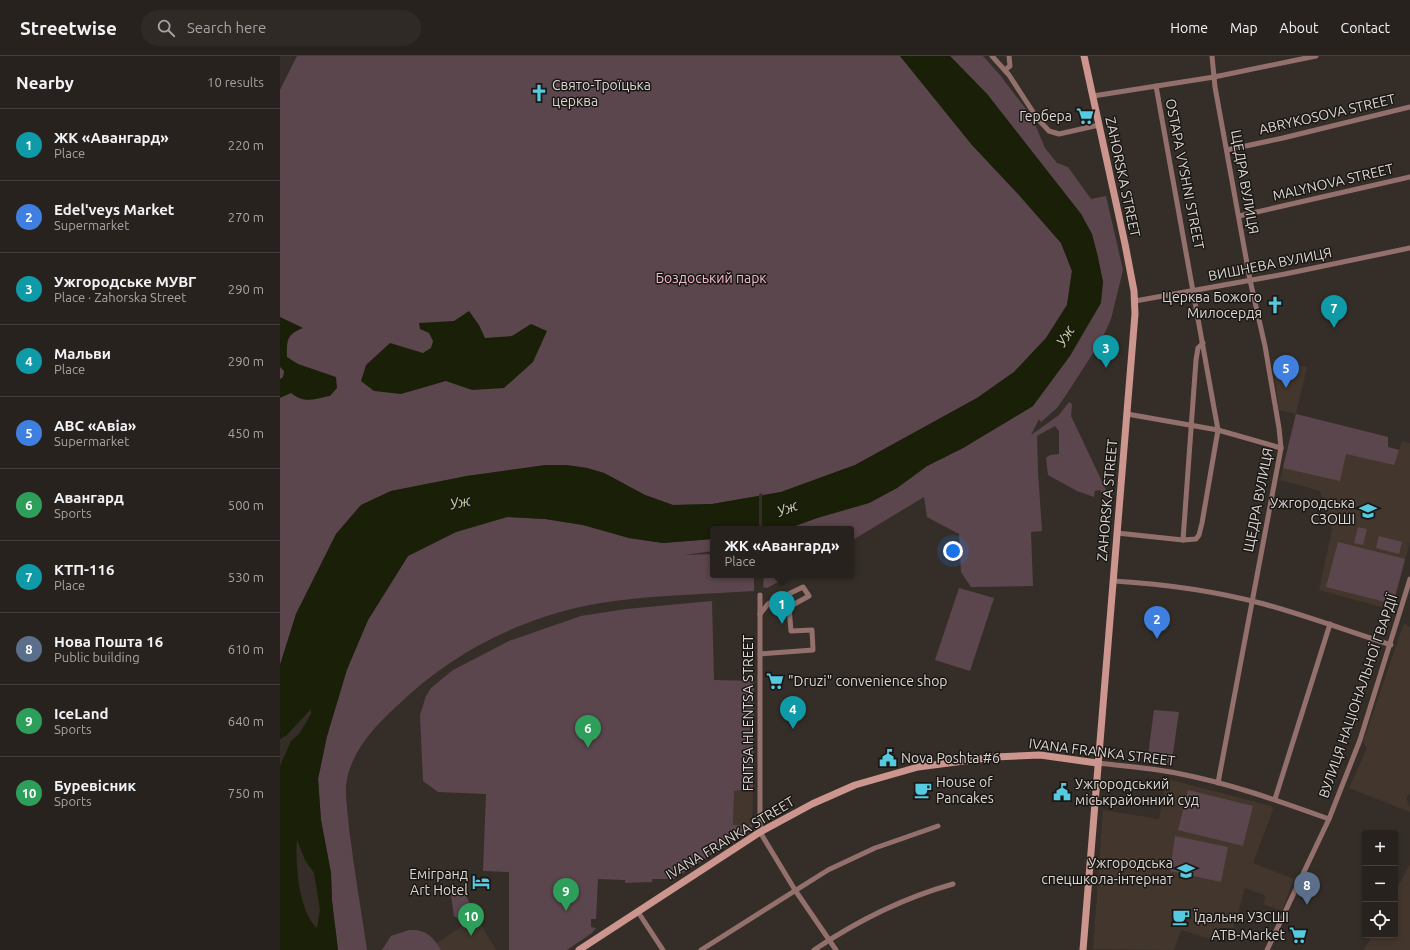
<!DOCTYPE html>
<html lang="en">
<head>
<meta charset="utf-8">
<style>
  body { margin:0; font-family:Ubuntu,sans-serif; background:#302a27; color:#f1f3f6 }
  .controls { position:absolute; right:12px; bottom:12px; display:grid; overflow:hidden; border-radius:4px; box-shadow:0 2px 6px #0003 }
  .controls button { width:36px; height:36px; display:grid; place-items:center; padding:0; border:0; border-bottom:1px solid #443f3c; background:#28221e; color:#f1f3f6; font:20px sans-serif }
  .you { position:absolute; left:673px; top:495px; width:14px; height:14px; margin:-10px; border:3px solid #fff; border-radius:50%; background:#1a73e8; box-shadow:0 0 0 6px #1a73e833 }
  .badge { display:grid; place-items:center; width:26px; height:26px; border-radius:50%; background:#db2777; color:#fff; font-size:13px; font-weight:700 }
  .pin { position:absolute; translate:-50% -33px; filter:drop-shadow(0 1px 2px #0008) }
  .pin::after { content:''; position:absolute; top:21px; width:14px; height:12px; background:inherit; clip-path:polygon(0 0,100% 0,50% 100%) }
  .popup { position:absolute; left:430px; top:470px; width:144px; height:52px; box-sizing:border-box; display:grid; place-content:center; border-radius:4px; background:#28221e; filter:drop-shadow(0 1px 3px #0005); font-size:13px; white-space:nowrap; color:#a5a4a4 }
  .popup b { font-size:15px; color:#f1f3f6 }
  .popup::after { content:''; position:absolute; left:50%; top:100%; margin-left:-8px; border:8px solid transparent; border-top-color:#28221e }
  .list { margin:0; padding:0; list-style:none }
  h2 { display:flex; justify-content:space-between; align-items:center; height:52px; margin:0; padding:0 16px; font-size:17px }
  h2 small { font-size:13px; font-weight:400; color:#a5a4a4 }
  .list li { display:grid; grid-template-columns:26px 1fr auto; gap:12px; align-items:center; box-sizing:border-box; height:72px; padding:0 16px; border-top:1px solid #443f3c }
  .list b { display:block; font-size:15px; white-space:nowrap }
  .list p { margin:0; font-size:13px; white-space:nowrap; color:#a5a4a4 }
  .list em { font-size:13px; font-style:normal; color:#a5a4a4 }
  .icon { flex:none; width:22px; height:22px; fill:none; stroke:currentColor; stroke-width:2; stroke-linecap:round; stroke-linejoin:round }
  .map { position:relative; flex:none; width:1130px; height:894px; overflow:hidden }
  header { display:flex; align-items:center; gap:24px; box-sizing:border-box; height:56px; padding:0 20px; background:#28221e; border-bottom:1px solid #443f3c }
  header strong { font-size:19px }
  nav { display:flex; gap:22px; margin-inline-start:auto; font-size:14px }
  .search { width:280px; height:36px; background:#302a27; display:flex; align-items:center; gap:10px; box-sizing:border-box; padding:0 14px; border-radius:22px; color:#a5a4a4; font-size:15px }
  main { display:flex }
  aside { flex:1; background:#28221e }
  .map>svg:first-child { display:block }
  .built { fill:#43362c }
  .green { fill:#5c464e }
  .water { fill:#1a1f08; fill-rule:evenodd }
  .pier { fill:#352e28 }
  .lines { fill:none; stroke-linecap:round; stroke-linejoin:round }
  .street { stroke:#93706c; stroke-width:5 }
  .secondary { stroke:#cc958e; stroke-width:7 }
  .labels { text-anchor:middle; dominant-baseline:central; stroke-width:3; stroke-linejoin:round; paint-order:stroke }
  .poi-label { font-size:14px; fill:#dcd7d3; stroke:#1a1714; text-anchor:start }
  .street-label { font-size:14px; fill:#dcd7d3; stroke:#1a1714 }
  .park-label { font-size:14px; fill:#f2bace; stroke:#1a1714 }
  .water-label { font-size:15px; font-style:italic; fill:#c6d39f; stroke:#1a1714 }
</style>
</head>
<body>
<header>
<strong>Streetwise</strong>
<div class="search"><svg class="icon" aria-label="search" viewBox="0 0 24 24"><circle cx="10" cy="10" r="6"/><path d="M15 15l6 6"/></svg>Search here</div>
<nav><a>Home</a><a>Map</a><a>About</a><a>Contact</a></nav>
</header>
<main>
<aside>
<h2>Nearby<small>10 results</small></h2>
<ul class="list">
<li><span class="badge" style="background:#0f9aa8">1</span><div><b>ЖК «Авангард»</b><p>Place</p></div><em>220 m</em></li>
<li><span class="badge" style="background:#3f7fe0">2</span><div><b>Edelʹveys Market</b><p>Supermarket</p></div><em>270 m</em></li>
<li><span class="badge" style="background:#0f9aa8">3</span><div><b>Ужгородське МУВГ</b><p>Place · Zahorska Street</p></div><em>290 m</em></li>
<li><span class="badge" style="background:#0f9aa8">4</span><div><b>Мальви</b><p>Place</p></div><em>290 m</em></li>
<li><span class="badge" style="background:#3f7fe0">5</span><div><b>ABC «Авіа»</b><p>Supermarket</p></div><em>450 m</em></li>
<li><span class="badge" style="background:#2e9e5b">6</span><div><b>Авангард</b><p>Sports</p></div><em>500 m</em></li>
<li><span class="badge" style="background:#0f9aa8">7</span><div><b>КТП-116</b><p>Place</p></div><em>530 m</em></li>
<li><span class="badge" style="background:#5c6f8a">8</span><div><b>Нова Пошта 16</b><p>Public building</p></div><em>610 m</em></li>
<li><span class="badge" style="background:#2e9e5b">9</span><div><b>IceLand</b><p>Sports</p></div><em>640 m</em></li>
<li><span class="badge" style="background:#2e9e5b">10</span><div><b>Буревісник</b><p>Sports</p></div><em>750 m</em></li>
</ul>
</aside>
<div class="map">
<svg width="1130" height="894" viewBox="0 0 1130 894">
  <rect width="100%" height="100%" fill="#352e28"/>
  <g class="built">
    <polygon points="993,303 1027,311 1016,358 1108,381 1108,392 1119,394 1122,385 1130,387 1130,486 1112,554 1039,534 1052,474 1040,435 1000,424 1016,358 999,354"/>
    <polygon points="1124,567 1130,571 1130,738 1126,742 1130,751 1130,756 1069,732 1087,692 1083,686"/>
    <polygon points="887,723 991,750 993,753 973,807 1014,823 1002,855 983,848 986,840 965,832 953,874 942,872 938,885 901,874 894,894 813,893 823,754 879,763"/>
    <polygon points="473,732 472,769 453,769 454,734"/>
    <polygon points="1130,808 1130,894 1084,894 1092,879 1115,879 1115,836"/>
    <polygon points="196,861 216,894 102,894 111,880 129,874 138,874 147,877 157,887"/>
  </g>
  <g class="green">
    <polygon points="17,0 620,0 692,89 739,139 781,187 792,215 787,249 766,282 734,316 697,342 575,409 501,436 432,448 393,449 365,439 324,417 307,412 286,409 266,409 187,420 111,435 81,449 56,478 16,558 0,609 0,34"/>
    <polygon points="670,0 703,0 720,19 752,61 765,92 777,107 788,111 811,143 826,140 843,214 831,263 821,285 786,339 777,352 761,366 759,363 751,379 779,359 789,346 792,348 791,360 826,434 822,437 820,434 815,435 814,441 797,435 768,419 766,402 770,399 779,398 779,375 775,370 757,380 758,416 762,475 751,476 753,530 691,531 681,516 679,478 647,461 644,441 571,485 571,473 507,473 537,462 589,447 617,432 647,410 683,392 753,350 823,226 812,178 801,158 707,38"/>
    <polygon points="1016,358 1108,381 1108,391 1119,394 1114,409 1066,398 1060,425 1003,412"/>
    <path d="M227 461 265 463 303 469 349 482 383 487 433 483V495L404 499 433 498V519H474V535C427 538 380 539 334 545 254 555 175 593 118 649 96 669 73 693 67 723 64 738 68 756 69 772 74 813 81 853 87 894H58L52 845 51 817 41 764 38 723 47 680 67 614 88 564 128 500 176 476Z"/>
    <polygon points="1078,471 1087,473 1083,489 1074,487"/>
    <polygon points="1099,480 1122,486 1119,498 1096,492"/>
    <polygon points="1058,486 1125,503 1113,548 1046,531"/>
    <polygon points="484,519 511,519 487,532 483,531"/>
    <polygon points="679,532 714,542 690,615 655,604"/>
    <polygon points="432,545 434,624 474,625 473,732 454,735 453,769 472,769 472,772 394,823 372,823 372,826 345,827 345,824 318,823 316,863 311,863 311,871 316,872 312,877 287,894 229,894 229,816 203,815 206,738 158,736 143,725 140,659 146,640 151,632 173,614 229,585 301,560 346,553"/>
    <polygon points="874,654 899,656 891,710 867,707"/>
    <polygon points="908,734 973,750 963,790 898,774"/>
    <polygon points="895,780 948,791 941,826 890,815"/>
    <path d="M177 832C185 834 193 850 190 858L178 863 174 860 171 840 172 835Z"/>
    <path d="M129 874C146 873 153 881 161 894H102L111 880Z"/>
  </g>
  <g class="water">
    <path d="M620 0H670L707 38 801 158 812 178 818 201 823 226 821 247 790 300 753 350 683 392 647 410 617 432 589 447 537 462 507 473H433V483L383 487 349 482 303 469 265 463 227 461 176 476 128 500 88 564 67 613 47 680 38 723 41 764 51 817 52 845 58 894H0V710L11 685 19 678 31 658V653L7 679 0 683V609L16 558 56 478 81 449 111 435 187 420 266 409H286L307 412 324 417 365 439 393 449 432 448 501 436 575 409 697 342 734 316 766 282 787 249 792 215 781 187 739 139 692 89ZM17 784 25 804 34 817 40 854 37 872C19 857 15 807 17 784Z"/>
    <polygon points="189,255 199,269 205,282 232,280 251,268 267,275 253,306 224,332 192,334 166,325 121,338 94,335 81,325 86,309 110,287 143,297 151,292 153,285 149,277 140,273 139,267 174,265"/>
    <path d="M0 261 23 272C6 279 7 284 7 301L18 308 56 321 57 332 50 340C33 343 25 348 11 337L0 342V323L3 321 4 315 0 311Z"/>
  </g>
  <polygon class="pier" points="482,437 482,473 479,473 479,438"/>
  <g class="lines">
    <g class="street">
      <polyline points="712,0 729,19 757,62 769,75 779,78 819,69"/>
      <polyline points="932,0 935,31 970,224 985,290 999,372 1001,392 938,727"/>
      <polyline points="725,14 730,10 729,0"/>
      <polyline points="813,40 934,21 1036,0"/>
      <polyline points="947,94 1003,82 1130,51"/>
      <polyline points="959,160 1130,121"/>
      <polyline points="855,245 1005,218 1130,192"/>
      <polyline points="847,358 938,374 1001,392"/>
      <polyline points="837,477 903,484 916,483 919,479 922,467 938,374 876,30"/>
      <polyline points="903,484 916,304 918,292 923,287"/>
      <path d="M834 525C884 528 935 535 984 548 1027 560 1068 575 1111 589"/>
      <polyline points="480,539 480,776 515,834 556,894"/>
      <polyline points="480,598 533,594 532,574 511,575 509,551 529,540 523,531 488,548 480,558"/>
      <path d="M817 707C844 710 870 712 896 717 949 727 999 745 1049 763"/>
      <polyline points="995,743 1050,568"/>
      <polyline points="358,856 383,894"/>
      <polyline points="421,894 548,814 595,792 658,770"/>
      <path d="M534 894C577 865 623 842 673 828"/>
      <polyline points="987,894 1049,763 1080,684 1130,523"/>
    </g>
    <g class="secondary">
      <polyline points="299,894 480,776 532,748 575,729 638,711 715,701 760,699 817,707"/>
      <polyline points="803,894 855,258 854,235 845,188 804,0"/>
    </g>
  </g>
  <defs>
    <g id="church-bare" transform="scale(1.38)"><path d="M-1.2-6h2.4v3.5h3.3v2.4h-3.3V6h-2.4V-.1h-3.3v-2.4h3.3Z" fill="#55cae0" stroke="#1a1714" stroke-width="2.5" paint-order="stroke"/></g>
    <g id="supermarket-bare" transform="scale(1.38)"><path d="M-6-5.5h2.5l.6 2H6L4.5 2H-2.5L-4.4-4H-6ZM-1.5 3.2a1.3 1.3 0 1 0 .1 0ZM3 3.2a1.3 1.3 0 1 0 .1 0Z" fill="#55cae0" stroke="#1a1714" stroke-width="2.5" paint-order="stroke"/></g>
    <g id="school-bare" transform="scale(1.38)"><path d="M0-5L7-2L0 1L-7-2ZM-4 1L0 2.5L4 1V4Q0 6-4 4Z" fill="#55cae0" stroke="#1a1714" stroke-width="2.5" paint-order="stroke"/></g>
    <g id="civic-bare" transform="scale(1.38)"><path d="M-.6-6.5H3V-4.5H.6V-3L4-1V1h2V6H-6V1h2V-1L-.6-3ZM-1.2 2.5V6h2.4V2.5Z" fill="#55cae0" stroke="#1a1714" stroke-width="2.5" paint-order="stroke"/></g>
    <g id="cafe-bare" transform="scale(1.38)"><path d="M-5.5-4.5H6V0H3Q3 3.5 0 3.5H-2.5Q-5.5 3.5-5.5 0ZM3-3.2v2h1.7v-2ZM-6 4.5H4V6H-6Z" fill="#55cae0" stroke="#1a1714" stroke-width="2.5" paint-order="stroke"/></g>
    <g id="hotel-bare" transform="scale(1.38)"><path d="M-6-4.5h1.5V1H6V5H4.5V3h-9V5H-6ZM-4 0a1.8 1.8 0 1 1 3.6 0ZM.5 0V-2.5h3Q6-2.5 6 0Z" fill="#55cae0" stroke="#1a1714" stroke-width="2.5" paint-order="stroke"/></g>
  </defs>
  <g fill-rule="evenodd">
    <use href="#church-bare" x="259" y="37"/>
    <use href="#supermarket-bare" x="805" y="60"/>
    <use href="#church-bare" x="995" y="249"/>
    <use href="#school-bare" x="1088" y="455"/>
    <use href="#supermarket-bare" x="495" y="625"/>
    <use href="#civic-bare" x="608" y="702"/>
    <use href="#cafe-bare" x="643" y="734"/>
    <use href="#civic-bare" x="782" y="736"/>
    <use href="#school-bare" x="906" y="815"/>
    <use href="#hotel-bare" x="201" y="826"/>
    <use href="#cafe-bare" x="901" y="861"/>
    <use href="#supermarket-bare" x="1018" y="879"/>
  </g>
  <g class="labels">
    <g class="poi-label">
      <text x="272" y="29">Свято-Троїцька<tspan x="272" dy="16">церква</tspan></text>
      <text x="792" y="60" text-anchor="end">Гербера</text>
      <text x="982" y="241" text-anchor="end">Церква Божого<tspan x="982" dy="16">Милосердя</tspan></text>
      <text x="1075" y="447" text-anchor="end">Ужгородська<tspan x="1075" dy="16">СЗОШІ</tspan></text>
      <text x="508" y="625">"Druzi" convenience shop</text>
      <text x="621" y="702">Nova Poshta #6</text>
      <text x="656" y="726">House of<tspan x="656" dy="16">Pancakes</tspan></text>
      <text x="795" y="728">Ужгородський<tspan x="795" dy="16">міськрайонний суд</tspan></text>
      <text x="893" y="807" text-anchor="end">Ужгородська<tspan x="893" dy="16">спецшкола-інтернат</tspan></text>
      <text x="188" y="818" text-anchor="end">Емігранд<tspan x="188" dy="16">Art Hotel</tspan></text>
      <text x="914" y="861">Їдальня УЗСШІ</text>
      <text x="1005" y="879" text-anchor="end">ATB-Market</text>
    </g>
    <g class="street-label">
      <text transform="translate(1047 58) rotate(-13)">ABRYKOSOVA STREET</text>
      <text transform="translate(905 118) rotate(79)">OSTAPA VYSHNI STREET</text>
      <text transform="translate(843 121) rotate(78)">ZAHORSKA STREET</text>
      <text transform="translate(965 126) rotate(80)">ЩЕДРА ВУЛИЦЯ</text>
      <text transform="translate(1053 126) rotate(-13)">MALYNOVA STREET</text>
      <text transform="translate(990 208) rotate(-11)">ВИШНЕВА ВУЛИЦЯ</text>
      <text transform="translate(827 444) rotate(-85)">ZAHORSKA STREET</text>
      <text transform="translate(978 444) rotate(-79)">ЩЕДРА ВУЛИЦЯ</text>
      <text transform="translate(1078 640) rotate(-71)">ВУЛИЦЯ НАЦІОНАЛЬНОЇ ГВАРДІЇ</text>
      <text transform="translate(468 657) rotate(-90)">FRITSA HLENTSA STREET</text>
      <text transform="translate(822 696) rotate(7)">IVANA FRANKA STREET</text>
      <text transform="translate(450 782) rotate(-31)">IVANA FRANKA STREET</text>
    </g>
    <g class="park-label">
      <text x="431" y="222">Боздоський парк</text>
    </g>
    <g class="water-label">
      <text transform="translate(785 280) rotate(-59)">Уж</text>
      <text transform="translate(180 446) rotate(-12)">Уж</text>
      <text transform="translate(507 452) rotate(-21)">Уж</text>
    </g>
  </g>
</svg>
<div class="controls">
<button>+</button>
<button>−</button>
<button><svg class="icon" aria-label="locate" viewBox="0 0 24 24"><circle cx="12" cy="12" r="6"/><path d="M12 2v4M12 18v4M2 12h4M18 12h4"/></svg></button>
</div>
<div class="you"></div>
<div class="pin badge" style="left:502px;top:568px;background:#0f9aa8">1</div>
<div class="popup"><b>ЖК «Авангард»</b>Place</div>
<div class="pin badge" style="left:877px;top:583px;background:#3f7fe0">2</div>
<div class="pin badge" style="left:826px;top:312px;background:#0f9aa8">3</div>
<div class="pin badge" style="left:513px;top:673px;background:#0f9aa8">4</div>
<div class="pin badge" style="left:1006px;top:332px;background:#3f7fe0">5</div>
<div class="pin badge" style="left:308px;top:692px;background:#2e9e5b">6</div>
<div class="pin badge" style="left:1054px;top:272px;background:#0f9aa8">7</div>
<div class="pin badge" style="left:1027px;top:849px;background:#5c6f8a">8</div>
<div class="pin badge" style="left:286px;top:855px;background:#2e9e5b">9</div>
<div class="pin badge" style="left:191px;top:880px;background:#2e9e5b">10</div>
</div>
</main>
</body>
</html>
